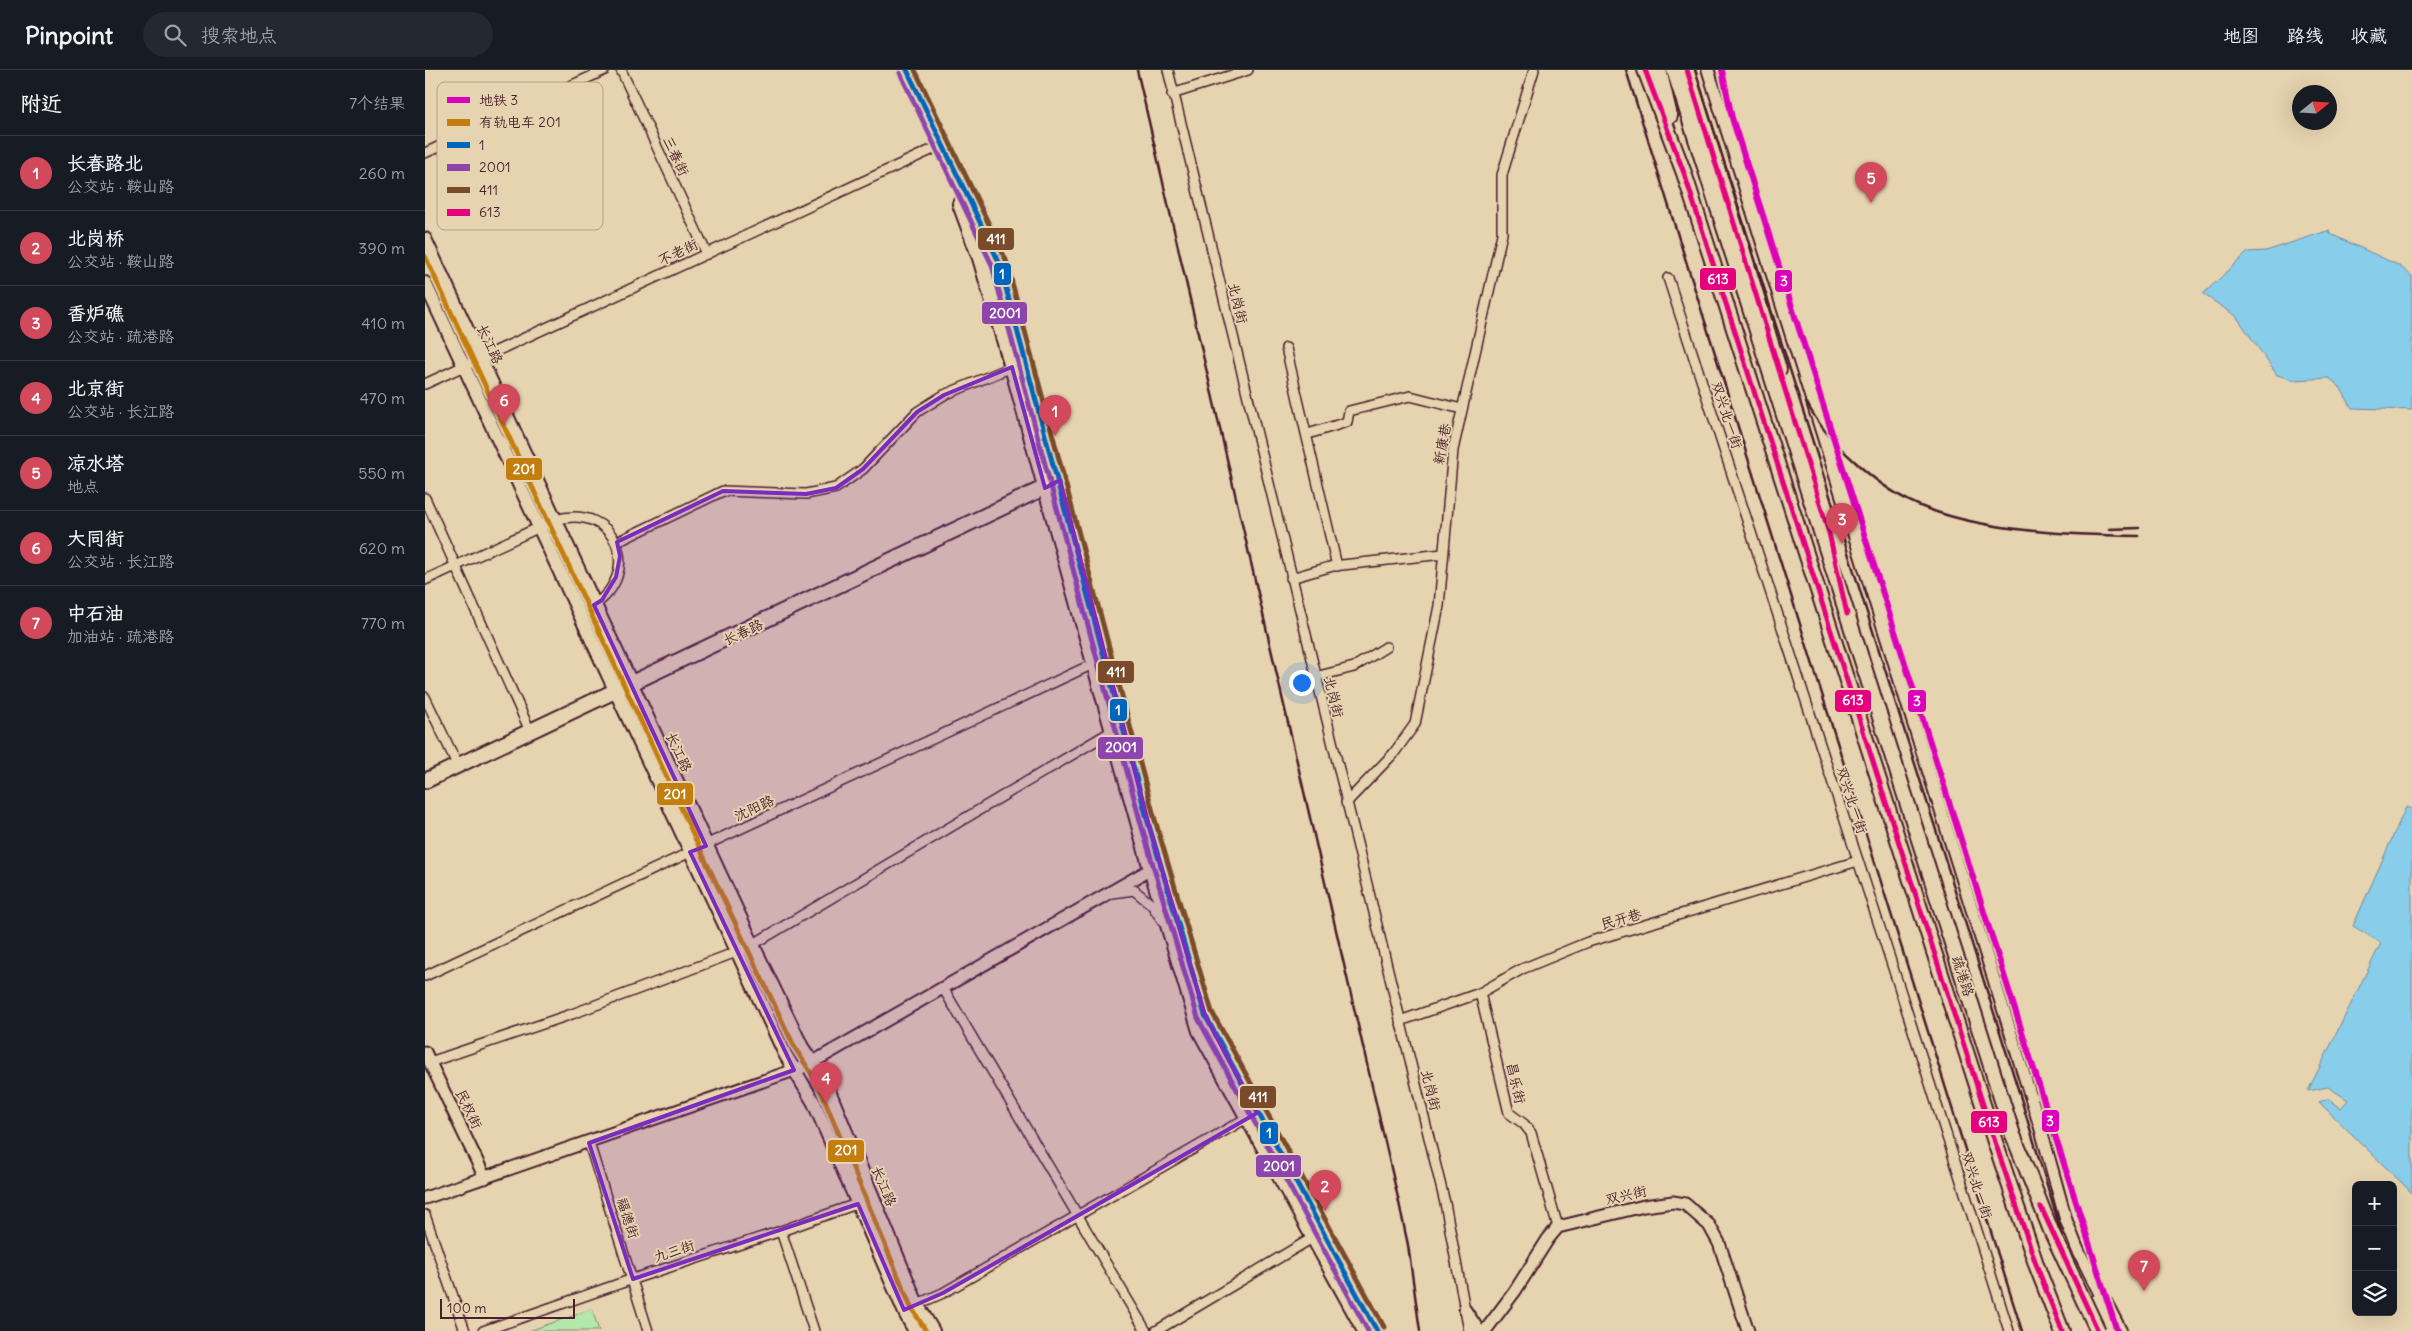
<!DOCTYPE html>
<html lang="zh">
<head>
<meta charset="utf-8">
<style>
  body { margin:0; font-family:Delius,"LXGW WenKai TC",sans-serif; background:#242831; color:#f1f3f6 }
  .controls { position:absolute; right:15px; bottom:15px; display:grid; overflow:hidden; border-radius:8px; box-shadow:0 5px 20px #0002 }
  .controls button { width:45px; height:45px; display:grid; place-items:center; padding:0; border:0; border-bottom:1px solid #363941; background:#171b24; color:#f1f3f6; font:25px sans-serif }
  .compass { position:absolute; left:1867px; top:15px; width:45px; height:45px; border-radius:50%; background:#171b24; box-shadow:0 5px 20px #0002; rotate:72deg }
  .scale { position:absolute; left:15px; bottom:12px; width:135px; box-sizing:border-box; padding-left:5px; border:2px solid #4a1f2b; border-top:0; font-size:14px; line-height:18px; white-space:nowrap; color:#4a1f2b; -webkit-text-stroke:4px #e6d3b0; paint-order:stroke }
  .you { position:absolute; left:876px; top:612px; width:18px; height:18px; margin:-12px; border:4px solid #fff; border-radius:50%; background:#1a73e8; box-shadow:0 0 0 8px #1a73e833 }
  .badge { display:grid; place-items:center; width:32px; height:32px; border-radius:50%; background:#d1495b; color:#fff; font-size:16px; font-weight:700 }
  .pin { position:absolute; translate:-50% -41px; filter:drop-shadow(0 1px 2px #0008) }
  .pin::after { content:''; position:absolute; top:26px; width:18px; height:15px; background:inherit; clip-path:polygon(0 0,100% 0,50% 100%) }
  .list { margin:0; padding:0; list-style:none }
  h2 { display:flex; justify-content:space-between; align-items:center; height:65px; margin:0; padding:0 20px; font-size:21px }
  h2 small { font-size:16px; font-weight:400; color:#9ea1a6 }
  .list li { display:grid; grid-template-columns:32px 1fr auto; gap:15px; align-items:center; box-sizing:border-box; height:75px; padding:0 20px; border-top:1px solid #363941 }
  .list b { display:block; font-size:19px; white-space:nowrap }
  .list p { margin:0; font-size:16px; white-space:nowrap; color:#9ea1a6 }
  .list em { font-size:16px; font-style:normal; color:#9ea1a6 }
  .icon { flex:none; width:28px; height:28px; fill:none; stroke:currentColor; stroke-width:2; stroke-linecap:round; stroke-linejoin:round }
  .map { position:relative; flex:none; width:1987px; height:1261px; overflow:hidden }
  header { display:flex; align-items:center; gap:30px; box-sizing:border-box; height:70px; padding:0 25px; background:#171b24; border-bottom:1px solid #363941 }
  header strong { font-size:24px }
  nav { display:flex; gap:28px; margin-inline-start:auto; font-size:18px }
  .search { width:350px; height:45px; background:#242831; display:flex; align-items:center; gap:12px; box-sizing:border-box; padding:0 18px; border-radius:28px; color:#9ea1a6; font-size:19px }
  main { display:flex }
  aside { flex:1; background:#171b24 }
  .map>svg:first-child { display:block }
  .green { fill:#b3e8aa; stroke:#7e846a }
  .water { fill:#88ceea; stroke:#6f889e }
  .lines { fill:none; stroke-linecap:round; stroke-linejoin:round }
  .minor-casing { stroke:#4a1f2b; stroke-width:12 }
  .tertiary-casing { stroke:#4a1f2b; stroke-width:15 }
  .secondary-casing { stroke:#4a1f2b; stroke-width:16 }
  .primary-casing { stroke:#4a1f2b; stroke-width:18 }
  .trunk-casing { stroke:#4a1f2b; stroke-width:18 }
  .minor { stroke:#e6d3b0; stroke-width:9 }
  .tertiary { stroke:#e6d3b0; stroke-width:11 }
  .secondary { stroke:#e6d3b0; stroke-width:12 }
  .primary { stroke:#e6d3b0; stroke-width:14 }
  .trunk { stroke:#e6d3b0; stroke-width:14 }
  .rail { stroke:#4a1f2b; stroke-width:2.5 }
  .trunk-bridge-casing { stroke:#4a1f2b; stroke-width:18; stroke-linecap:butt }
  .trunk-bridge { stroke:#e6d3b0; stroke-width:14 }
  .bus-1-casing { stroke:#e6d3b0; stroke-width:9 }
  .bus-2-casing { stroke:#e6d3b0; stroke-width:9 }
  .bus-3-casing { stroke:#e6d3b0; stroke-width:9 }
  .bus-4-casing { stroke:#e6d3b0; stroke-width:9 }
  .bus-1 { stroke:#0065bd; stroke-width:5 }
  .bus-2 { stroke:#8e44ad; stroke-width:5 }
  .bus-3 { stroke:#7a4b2a; stroke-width:5 }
  .bus-4 { stroke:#e5007d; stroke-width:5 }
  .tram-1-casing { stroke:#e6d3b0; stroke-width:9 }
  .tram-1 { stroke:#c37e0d; stroke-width:5 }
  .metro-1-casing { stroke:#e6d3b0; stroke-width:10 }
  .metro-1 { stroke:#d0b; stroke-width:6 }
  .marked { fill:#7b2cbf; fill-opacity:0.2; stroke:#7b2cbf; stroke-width:4; stroke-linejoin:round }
  .labels { text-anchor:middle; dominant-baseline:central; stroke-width:4; stroke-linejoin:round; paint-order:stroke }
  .street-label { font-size:14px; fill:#4a1f2b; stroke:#e6d3b0 }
  .key { fill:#e6d3b0; stroke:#b79d88; stroke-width:1 }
  .key-label { font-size:14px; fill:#4a1f2b }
  .line-badge { stroke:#e6d3b0; stroke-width:2 }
  .badge-label { font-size:14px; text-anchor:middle; font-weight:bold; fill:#fff }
</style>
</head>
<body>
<header>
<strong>Pinpoint</strong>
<div class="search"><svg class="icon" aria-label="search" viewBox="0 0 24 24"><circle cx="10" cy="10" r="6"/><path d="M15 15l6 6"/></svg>搜索地点</div>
<nav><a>地图</a><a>路线</a><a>收藏</a></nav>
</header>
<main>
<aside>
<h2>附近<small>7个结果</small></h2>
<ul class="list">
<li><span class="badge">1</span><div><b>长春路北</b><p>公交站 · 鞍山路</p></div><em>260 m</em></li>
<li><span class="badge">2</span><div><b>北岗桥</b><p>公交站 · 鞍山路</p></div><em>390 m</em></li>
<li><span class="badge">3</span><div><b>香炉礁</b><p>公交站 · 疏港路</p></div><em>410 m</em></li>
<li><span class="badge">4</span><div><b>北京街</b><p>公交站 · 长江路</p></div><em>470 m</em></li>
<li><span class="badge">5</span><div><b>凉水塔</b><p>地点</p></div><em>550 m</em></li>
<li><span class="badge">6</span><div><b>大同街</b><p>公交站 · 长江路</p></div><em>620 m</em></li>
<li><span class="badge">7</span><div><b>中石油</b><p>加油站 · 疏港路</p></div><em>770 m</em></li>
</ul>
</aside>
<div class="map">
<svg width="1987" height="1261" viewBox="0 0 1987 1261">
  <rect width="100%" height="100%" fill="#e6d3b0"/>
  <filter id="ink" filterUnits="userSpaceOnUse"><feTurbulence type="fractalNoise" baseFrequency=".02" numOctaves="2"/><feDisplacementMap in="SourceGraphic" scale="10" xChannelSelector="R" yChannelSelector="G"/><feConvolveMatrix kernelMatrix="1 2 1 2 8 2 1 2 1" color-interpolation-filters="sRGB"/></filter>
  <g filter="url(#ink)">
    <polygon class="green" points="167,1239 174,1261 104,1261"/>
    <g class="water">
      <polygon points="1905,160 1903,163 1973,195 1987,206 1987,340 1927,338 1915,317 1904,308 1869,310 1852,305 1811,246 1778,224 1823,182 1841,181"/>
      <polygon points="1981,737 1987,739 1987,1123 1894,1032 1904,1029 1916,1038 1923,1030 1903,1017 1883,1021 1956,873 1928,856"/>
    </g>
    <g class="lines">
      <g class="minor-casing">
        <g id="minor">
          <polyline points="196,0 282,184"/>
          <polyline points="743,0 1020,1133 1044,1261"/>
          <polyline points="747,24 823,0"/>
          <polyline points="0,83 180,0"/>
          <polyline points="1243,208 1471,907 1584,1261"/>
          <polyline points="861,278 912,496"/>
          <polyline points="0,314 517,75"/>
          <polyline points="883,364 922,352 924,341 985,326 1037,339"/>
          <polyline points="0,428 105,661"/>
          <polyline points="192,472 298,421 381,424 411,418 438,399 492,342 519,325 587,297"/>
          <polyline points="866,508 908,496 1018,484"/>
          <path d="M0 510 130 450C192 432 218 503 169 535"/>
          <polyline points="890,607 929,597 961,577"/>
          <polyline points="0,627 33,696"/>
          <polyline points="921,733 969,683 990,654 1014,536 1028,380 1077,164 1077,105 1109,0"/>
          <polyline points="687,823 709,820 727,835 739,853"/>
          <polyline points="0,906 668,594"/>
          <polyline points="518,918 721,1261"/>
          <polyline points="1055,923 1084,1043 1099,1054 1106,1063 1133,1157"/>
          <polyline points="975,951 1055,923 1097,899 1163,872 1433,791"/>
          <polyline points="5,992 147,944 322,878 687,661"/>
          <polyline points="164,1073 223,1261"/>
          <polyline points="0,1145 40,1261"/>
          <polyline points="356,1161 389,1261"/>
          <polyline points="479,1240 518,1223 827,1045"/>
          <polyline points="58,1261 208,1209 356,1161 448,1128"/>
          <polyline points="731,1261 889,1167"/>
        </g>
      </g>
      <g class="tertiary-casing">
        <g id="tertiary">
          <polyline points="1283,0 1615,1056 1641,1150 1652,1178 1678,1230"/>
          <polyline points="0,982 60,1108"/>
          <polyline points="0,1128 381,996 726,799"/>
          <polyline points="1040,1240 1054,1261"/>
          <polyline points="1060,1261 1090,1221 1123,1169 1133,1157 1219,1136 1248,1132 1260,1134 1284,1155 1294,1173 1323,1261"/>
        </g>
      </g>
      <g class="secondary-casing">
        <g id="secondary">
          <polyline points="0,169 328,875 377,977 400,1011 492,1234 508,1261"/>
          <polyline points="0,213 360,984 389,1033 481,1245 490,1261"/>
        </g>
      </g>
      <g class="primary-casing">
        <g id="primary">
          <polyline points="482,0 550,145 556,151 574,192 591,251 723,752 780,945 952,1261"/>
          <polyline points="535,134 555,188 587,297 726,799 775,961 940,1261"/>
          <polyline points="0,711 627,414"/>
        </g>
      </g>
      <g class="trunk-casing">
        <g id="trunk">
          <polyline points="1220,0 1259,103 1570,1072 1612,1197 1637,1261"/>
          <polyline points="1234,0 1245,46"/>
          <polyline points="1249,0 1588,1065"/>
          <polyline points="1262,0 1354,299"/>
          <polyline points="1680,1261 1672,1232 1678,1230 1694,1261"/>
        </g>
      </g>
      <use href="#minor" class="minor"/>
      <use href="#tertiary" class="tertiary"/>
      <use href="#secondary" class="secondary"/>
      <use href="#primary" class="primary"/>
      <use href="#trunk" class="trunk"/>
      <g class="rail">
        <polyline points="712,0 973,1128 983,1175 995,1261"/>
        <polyline points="1201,0 1597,1261"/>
        <polyline points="1270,0 1594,1022 1666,1261"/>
        <path d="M1382 333C1393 355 1409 373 1427 389 1448 409 1475 429 1503 439 1565 462 1648 465 1714 466"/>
        <polyline points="1684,459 1714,458"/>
      </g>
      <g class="trunk-bridge-casing">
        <polyline id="trunk-bridge" points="1588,1065 1627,1163 1673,1261"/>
      </g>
      <use href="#trunk-bridge" class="trunk-bridge"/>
      <g class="bus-1-casing">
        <polyline id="bus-1" points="482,0 574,192 723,752 780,945 952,1261"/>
      </g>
      <g class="bus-2-casing">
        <polyline id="bus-2" points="475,3 567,195 716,754 773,948 943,1261"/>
      </g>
      <g class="bus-3-casing">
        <polyline id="bus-3" points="490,0 581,190 730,750 787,942 959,1257"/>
      </g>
      <g class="bus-4-casing">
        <g id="bus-4">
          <polyline points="1220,0 1259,103 1570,1072 1612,1197 1637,1261"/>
          <polyline points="1262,0 1404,463 1422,544"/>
          <polyline points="1616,1137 1673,1261"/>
        </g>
      </g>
      <use href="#bus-1" class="bus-1"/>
      <use href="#bus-2" class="bus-2"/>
      <use href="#bus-3" class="bus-3"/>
      <use href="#bus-4" class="bus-4"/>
      <g class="tram-1-casing">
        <polyline id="tram-1" points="0,186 283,796 370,978 393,1014 486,1237 501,1261"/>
      </g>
      <use href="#tram-1" class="tram-1"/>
      <g class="metro-1-casing">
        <polyline id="metro-1" points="1297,0 1307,48 1692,1261"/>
      </g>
      <use href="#metro-1" class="metro-1"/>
    </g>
  </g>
  <path class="marked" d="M587 297 620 418 635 410 723 752 780 945 832 1043 518 1223 479 1240 433 1134 208 1209 164 1073 369 1000 265 782 281 776 169 535 177 530 191 507 195 486 192 472 298 421 381 424 411 418 438 399 492 342 519 325Z"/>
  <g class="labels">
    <g class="street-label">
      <text transform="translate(251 86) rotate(65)">三春街</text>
      <text transform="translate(253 182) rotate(-25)">不老街</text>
      <text transform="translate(813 233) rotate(76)">北岗街</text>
      <text transform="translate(65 274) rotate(65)">长江路</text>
      <text transform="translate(1302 345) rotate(72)">双兴北一街</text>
      <text transform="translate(1017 374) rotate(-80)">新康巷</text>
      <text transform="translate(318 562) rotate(-25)">长春路</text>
      <text transform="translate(909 627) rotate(76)">北岗街</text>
      <text transform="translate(254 682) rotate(65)">长江路</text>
      <text transform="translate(1427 730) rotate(72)">双兴北一街</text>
      <text transform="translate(329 738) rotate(-25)">沈阳路</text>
      <text transform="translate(1196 849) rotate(-16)">民开巷</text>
      <text transform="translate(1538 906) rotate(72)">疏港路</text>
      <text transform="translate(1091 1013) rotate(77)">昌乐街</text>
      <text transform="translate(1006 1020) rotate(76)">北岗街</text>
      <text transform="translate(44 1039) rotate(64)">民权街</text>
      <text transform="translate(1552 1115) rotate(72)">双兴北一街</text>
      <text transform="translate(459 1116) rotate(67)">长江路</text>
      <text transform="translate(1201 1125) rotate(-13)">双兴街</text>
      <text transform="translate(203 1148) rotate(72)">福德街</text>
      <text transform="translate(249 1181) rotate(-18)">九三街</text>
    </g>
  </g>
  <rect x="12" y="12" width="166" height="148" rx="8" class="key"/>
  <rect x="22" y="27" width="23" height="6" fill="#d0b"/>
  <rect x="22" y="49" width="23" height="7" fill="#c37e0d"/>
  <rect x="22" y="72" width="23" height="6" fill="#0065bd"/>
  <rect x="22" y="94" width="23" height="7" fill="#8e44ad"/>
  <rect x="22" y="117" width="23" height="6" fill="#7a4b2a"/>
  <rect x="22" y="139" width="23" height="7" fill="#e5007d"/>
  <g class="key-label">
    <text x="54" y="35">地铁 3</text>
    <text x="54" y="57">有轨电车 201</text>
    <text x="54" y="80">1</text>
    <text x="54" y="102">2001</text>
    <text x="54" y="125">411</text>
    <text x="54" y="147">613</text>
  </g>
  <g class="line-badge">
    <rect x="552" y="157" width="38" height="24" rx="5" fill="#7a4b2a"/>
    <rect x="568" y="192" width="19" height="24" rx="5" fill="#0065bd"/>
    <rect x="1274" y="197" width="38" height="24" rx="5" fill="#e5007d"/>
    <rect x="1349" y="199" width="19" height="24" rx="5" fill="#d0b"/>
    <rect x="556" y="231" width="47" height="24" rx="5" fill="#8e44ad"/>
    <rect x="80" y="387" width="38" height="24" rx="5" fill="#c37e0d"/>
    <rect x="672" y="590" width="38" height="24" rx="5" fill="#7a4b2a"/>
    <rect x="1409" y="619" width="38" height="24" rx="5" fill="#e5007d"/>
    <rect x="1482" y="619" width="20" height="24" rx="5" fill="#d0b"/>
    <rect x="684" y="628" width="19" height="24" rx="5" fill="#0065bd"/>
    <rect x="672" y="666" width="47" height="24" rx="5" fill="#8e44ad"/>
    <rect x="231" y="712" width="38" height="24" rx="5" fill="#c37e0d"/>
    <rect x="814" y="1015" width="38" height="24" rx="5" fill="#7a4b2a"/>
    <rect x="1616" y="1039" width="19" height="24" rx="5" fill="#d0b"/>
    <rect x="1545" y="1040" width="38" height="24" rx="5" fill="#e5007d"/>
    <rect x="834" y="1051" width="20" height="24" rx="5" fill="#0065bd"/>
    <rect x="402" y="1069" width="38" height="24" rx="5" fill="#c37e0d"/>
    <rect x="830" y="1084" width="47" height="24" rx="5" fill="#8e44ad"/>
  </g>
  <g class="badge-label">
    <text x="571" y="174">411</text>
    <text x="577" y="209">1</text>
    <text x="1293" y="214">613</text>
    <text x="1359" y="216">3</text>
    <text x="580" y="248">2001</text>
    <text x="99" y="404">201</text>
    <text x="691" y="607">411</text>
    <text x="1428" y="635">613</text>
    <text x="1492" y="636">3</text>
    <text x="693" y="645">1</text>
    <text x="696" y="682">2001</text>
    <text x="250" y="729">201</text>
    <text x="833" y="1032">411</text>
    <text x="1625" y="1056">3</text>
    <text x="1564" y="1057">613</text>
    <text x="844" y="1068">1</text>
    <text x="421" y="1085">201</text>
    <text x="854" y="1101">2001</text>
  </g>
</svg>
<div class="controls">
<button>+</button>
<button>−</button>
<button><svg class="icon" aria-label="layers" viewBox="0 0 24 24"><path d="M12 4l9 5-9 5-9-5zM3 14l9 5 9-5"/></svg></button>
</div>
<svg class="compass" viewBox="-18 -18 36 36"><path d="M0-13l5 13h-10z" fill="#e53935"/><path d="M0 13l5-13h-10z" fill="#9ea1a6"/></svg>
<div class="scale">100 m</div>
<div class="you"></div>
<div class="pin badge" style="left:630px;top:366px">1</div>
<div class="pin badge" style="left:900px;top:1141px">2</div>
<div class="pin badge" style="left:1417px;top:474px">3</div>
<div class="pin badge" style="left:401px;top:1033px">4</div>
<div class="pin badge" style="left:1446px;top:133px">5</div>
<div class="pin badge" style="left:79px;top:355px">6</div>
<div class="pin badge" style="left:1719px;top:1221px">7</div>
</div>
</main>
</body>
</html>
